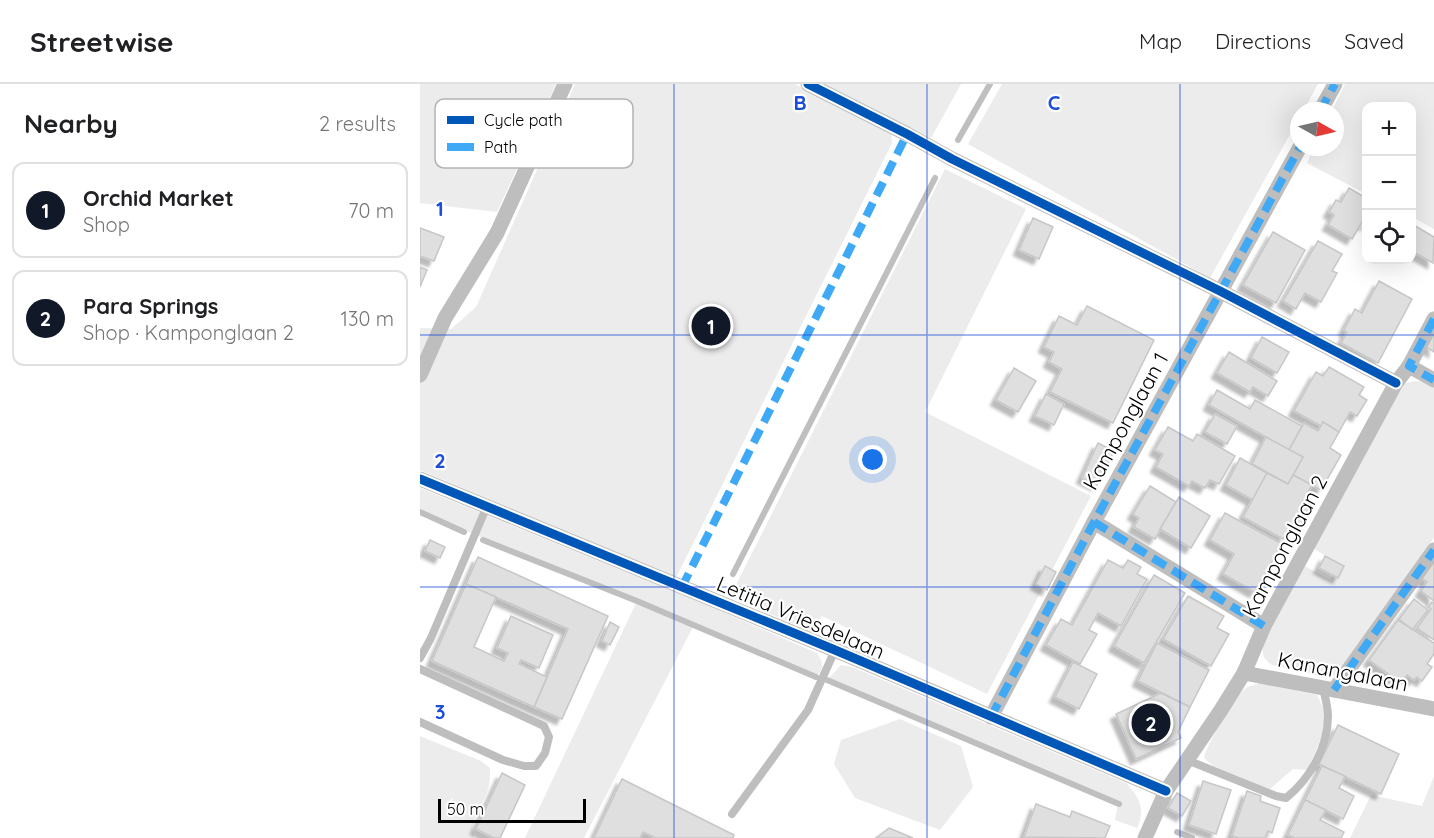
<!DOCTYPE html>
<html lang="en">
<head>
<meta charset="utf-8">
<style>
  body { margin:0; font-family:Quicksand,sans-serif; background:#f2f2f2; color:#202124 }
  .controls { position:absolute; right:18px; top:18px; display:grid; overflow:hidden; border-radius:12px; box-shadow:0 6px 24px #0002 }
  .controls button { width:54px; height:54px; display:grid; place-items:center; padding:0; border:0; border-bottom:2px solid #e0e0e0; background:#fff; color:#202124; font:30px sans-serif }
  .compass { position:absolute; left:870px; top:18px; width:54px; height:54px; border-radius:50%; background:#fff; box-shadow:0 6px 24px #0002; rotate:98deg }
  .scale { position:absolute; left:18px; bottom:15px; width:148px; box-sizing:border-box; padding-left:6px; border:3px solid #000; border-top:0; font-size:16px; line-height:21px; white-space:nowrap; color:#000; -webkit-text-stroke:4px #fff; paint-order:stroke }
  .you { position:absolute; left:453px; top:376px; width:21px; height:21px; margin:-15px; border:4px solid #fff; border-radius:50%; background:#1a73e8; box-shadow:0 0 0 9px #1a73e833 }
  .badge { display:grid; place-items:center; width:39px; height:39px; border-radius:50%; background:#111827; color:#fff; font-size:20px; font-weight:700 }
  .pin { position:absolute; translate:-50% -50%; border:3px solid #fff; box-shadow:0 2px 6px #0006 }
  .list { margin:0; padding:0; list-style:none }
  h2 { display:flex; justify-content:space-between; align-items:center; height:78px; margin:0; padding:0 24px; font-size:26px }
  h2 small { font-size:20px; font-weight:400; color:#757577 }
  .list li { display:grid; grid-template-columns:39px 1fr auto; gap:18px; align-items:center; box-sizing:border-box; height:96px; margin:0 12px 12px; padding:0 12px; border:2px solid #e0e0e0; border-radius:12px }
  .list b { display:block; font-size:22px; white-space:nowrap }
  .list p { margin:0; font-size:20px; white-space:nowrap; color:#757577 }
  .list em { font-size:20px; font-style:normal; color:#757577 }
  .icon { flex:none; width:33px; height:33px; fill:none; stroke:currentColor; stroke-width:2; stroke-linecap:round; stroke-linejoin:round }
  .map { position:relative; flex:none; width:1014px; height:754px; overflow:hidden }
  header { display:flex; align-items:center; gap:36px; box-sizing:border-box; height:84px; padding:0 30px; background:#fff; border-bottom:2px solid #e0e0e0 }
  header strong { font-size:28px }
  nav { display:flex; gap:33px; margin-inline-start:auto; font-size:21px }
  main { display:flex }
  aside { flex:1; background:#fff }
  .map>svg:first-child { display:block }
  .green { fill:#ececec }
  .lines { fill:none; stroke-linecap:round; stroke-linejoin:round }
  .stream { stroke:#bfbfbf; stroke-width:6 }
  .building { fill:#dfdfdf; stroke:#c7c7c7; stroke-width:1.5; filter:url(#shadow) }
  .service { stroke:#bebebe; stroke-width:8 }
  .minor { stroke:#bebebe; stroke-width:15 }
  .quiet { stroke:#3fa9f5; stroke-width:8; stroke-dasharray:15 8; stroke-linecap:butt }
  .cycleway-casing { stroke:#fff; stroke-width:13 }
  .cycleway { stroke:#0057b8; stroke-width:9 }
  .grid { fill:none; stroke:#1d4ed8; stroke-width:1.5; stroke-opacity:0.55 }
  .labels { text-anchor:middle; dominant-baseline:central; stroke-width:4.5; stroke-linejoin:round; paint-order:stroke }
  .street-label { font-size:21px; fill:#000; stroke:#fff }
  .key { fill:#fff; stroke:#b2b2b2; stroke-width:1.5 }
  .key-label { font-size:16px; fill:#000 }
  .grid-label { font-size:20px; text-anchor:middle; font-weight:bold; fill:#1d4ed8; stroke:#fff; stroke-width:4.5; stroke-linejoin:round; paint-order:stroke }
</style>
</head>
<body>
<header>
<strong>Streetwise</strong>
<nav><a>Map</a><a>Directions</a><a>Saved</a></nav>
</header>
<main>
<aside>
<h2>Nearby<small>2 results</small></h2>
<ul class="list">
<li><span class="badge">1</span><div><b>Orchid Market</b><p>Shop</p></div><em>70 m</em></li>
<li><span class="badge">2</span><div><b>Para Springs</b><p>Shop · Kamponglaan 2</p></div><em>130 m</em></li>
</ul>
</aside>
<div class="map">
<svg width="1014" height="754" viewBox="0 0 1014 754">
  <defs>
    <filter id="shadow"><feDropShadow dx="-5.5" dy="5.5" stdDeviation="1.5" flood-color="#0004"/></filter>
  </defs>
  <rect width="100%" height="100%" fill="#fff"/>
  <g class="green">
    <polygon points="0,0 136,0 77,128 0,119"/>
    <polygon points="155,0 375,0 471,48 472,59 256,494 0,386 0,244 31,245 56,223"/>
    <polygon points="402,0 541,0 511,54"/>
    <polygon points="582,0 898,0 883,27 879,27 879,34 790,194 548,60"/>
    <polygon points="925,0 1014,0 1014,145 992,133 992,22 946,22 946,110 887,79 894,63 915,63 915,27 912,27"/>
    <polygon points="525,85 606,125 505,328 671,412 567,610 402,532 393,548 310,513"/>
    <path d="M995 297 1004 298 1014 303V454L916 591 900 592 852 581C846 577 842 573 843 566 843 547 874 501 885 482L910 496 920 480 892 464 985 299Z"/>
    <path d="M0 404 284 520 397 569C404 579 404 584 396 593L274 541 164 754H105L217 517 0 428Z"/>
    <path d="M421 581 432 583 706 699C719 712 726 726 717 744L695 736 698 720 407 596Z"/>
    <path d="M839 599 897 611 905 628 904 647 888 686 873 685 850 705 793 682 784 674C787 660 814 613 826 604 829 602 835 601 839 599Z"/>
    <polygon points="480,635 541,662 553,703 520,746 435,714 414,680 421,656"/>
    <path d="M0 652 61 677 70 684C70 692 70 700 67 708 61 722 48 738 54 754H0Z"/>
    <polygon points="1014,692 1014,754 930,754 951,711 1002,722"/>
  </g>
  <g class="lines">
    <g class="stream">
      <polyline points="538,56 570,0"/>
      <polyline points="0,428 44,448"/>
      <polyline points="63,456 217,517 396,593"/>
      <polyline points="313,490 515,94"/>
      <polyline points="407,596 699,720"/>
      <polyline points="757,748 772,754"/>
    </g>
  </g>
  <g class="building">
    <polygon points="929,104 946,114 946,141 942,138 932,155 908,141 914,131 909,128 916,116 921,118"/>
    <polygon points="613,134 633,143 619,175 599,166"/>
    <polygon points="992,140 1014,153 1013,179 992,167"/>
    <polygon points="0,144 24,153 14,177 0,172"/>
    <polygon points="853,148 885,166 856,219 823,201"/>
    <polygon points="898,157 922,170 912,187 917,189 901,218 885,209 876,225 863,217"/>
    <polygon points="0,183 7,186 0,203"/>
    <polygon points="959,197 992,215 958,279 921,259 927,248 924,246 935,225 942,229"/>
    <polygon points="667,222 734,256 693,339 630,308 642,285 629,278 634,268 624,263 639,232 657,241"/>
    <polygon points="1014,249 1014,268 1006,263"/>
    <polygon points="842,253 869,268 857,289 831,274"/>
    <polygon points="809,268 857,297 848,312 833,303 830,308 797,289"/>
    <polygon points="909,283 944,303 939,311 947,316 937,332 930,328 919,348 903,338 901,342 874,327 896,288 903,292"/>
    <polygon points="594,284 616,297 598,328 576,316"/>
    <polygon points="797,306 830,325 835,316 882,342 869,366 789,321"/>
    <polygon points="626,310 644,320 634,341 615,332"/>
    <polygon points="795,330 817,342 807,360 785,348"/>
    <polygon points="903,338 919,348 910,364 921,371 901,406 873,391 883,373 869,366 884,339 898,347"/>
    <polygon points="748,343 773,357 777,350 815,372 799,400 790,396 785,404 772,397 769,402 736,383 743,370 735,366"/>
    <polygon points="846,353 883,373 868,400 832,380"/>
    <polygon points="678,359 694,367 677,401 662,394"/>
    <polygon points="820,374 847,389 833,416 806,401"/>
    <polygon points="847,389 868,400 873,391 892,401 883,417 893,423 883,442 874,437 863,455 823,433"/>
    <polygon points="730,402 756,418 735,455 714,443 719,434 713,430"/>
    <polygon points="759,413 790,432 771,464 740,445"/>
    <polygon points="805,429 862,460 835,508 803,490 814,470 790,456"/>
    <polygon points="10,456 25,463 20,474 5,467"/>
    <polygon points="905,472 924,482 918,494 899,484"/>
    <polygon points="58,473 188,532 142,635 114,623 148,545 46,500"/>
    <polygon points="688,476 703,484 708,476 721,483 717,490 727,495 701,542 678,529 669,546 677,550 660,580 626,561 641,535 652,541"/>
    <polygon points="1014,478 1014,517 1001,507 1007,498 1000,493"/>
    <polygon points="625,482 636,488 627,506 616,500"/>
    <polygon points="734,491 765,509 724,579 694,562"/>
    <polygon points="46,500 76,513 54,563 84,577 88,569 77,564 91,532 133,551 119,584 101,576 99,580 127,593 114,623 12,577"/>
    <polygon points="768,512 804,532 797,544 809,550 791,582 743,555"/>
    <polygon points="994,515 1008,526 992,546 979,535"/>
    <polygon points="1012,518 1014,519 1014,556 997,544 1011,525 1008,523"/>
    <polygon points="978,536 1014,559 1014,570 1007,580 1012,583 1002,597 997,593 994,596 987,591 981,599 949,576"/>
    <polygon points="190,538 199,543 190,561 182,557"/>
    <polygon points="737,559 789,586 770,623 718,597"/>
    <polygon points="653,578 677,590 659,625 635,613"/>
    <polygon points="741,609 770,623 758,648 761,654 716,675 696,630"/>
    <polygon points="918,641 979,670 961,710 899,680"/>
    <polygon points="902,682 925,692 919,704 934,712 923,735 885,716"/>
    <polygon points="82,689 105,701 80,754 74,754 56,745"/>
    <polygon points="202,695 314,751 313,754 236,754 223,748 220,754 174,754"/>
    <polygon points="783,697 811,706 796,750 769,741"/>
    <polygon points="827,707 841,712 840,717 860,724 852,749 848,747 845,754 819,754 812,752"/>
    <polygon points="757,709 771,717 762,732 748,724"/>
    <polygon points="885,716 906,726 900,736 924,748 921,754 875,754 868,751"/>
    <polygon points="616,720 650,733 652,727 690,742 685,754 604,753"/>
    <polygon points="469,744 493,754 456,754"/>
  </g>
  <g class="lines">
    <g class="service">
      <polyline points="0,574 11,554 67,422"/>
      <polyline points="0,585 124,642 129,653 125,669 116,682 104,682 83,676 0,638"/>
      <path d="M767 676 856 712 866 714C890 695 908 663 908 632 908 623 905 613 903 604"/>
      <polyline points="312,730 388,626 415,566"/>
    </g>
    <g class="minor">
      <polyline points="388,0 487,50 532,75 800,207 976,299"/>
      <polyline points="900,27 915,0"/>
      <polyline points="989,282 1014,296"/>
      <polyline points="0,291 25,234 77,149 145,0"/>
      <polyline points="0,395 415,566 746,707"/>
      <polyline points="674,438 844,542"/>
      <polyline points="824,589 1014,625"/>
      <polyline points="914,606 1014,466"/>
      <polyline points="571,633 674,438 880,63"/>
      <polyline points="725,754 746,707 801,626 824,589 844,542 976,299 989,282 1014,235"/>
    </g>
    <g class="quiet">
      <polyline points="900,27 915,0"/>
      <polyline points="1014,235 989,282 1014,296"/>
      <polyline points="674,438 844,542"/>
      <polyline points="262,503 487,50"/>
      <polyline points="914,606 1014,466"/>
      <polyline points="571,633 674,438 880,63"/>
    </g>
    <g class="cycleway-casing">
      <g id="cycleway">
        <polyline points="388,0 487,50 532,75 800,207 976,299"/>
        <polyline points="0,395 415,566 746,707"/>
      </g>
    </g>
    <use href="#cycleway" class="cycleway"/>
  </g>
  <path class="grid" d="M254 0V754M507 0V754M760 0V754M0 251H1014M0 503H1014"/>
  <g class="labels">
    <g class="street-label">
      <text transform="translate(705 337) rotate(-61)">Kamponglaan 1</text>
      <text transform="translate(864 462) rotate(-62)">Kamponglaan 2</text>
      <text transform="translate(381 533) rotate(23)">Letitia Vriesdelaan</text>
      <text transform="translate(923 587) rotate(11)">Kanangalaan</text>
    </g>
  </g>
  <rect x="15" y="15" width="198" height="69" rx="9" class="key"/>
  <rect x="27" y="32" width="27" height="8" fill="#0057b8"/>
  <rect x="27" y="59" width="27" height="8" fill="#3fa9f5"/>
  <g class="key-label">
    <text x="64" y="42">Cycle path</text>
    <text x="64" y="69">Path</text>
  </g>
  <g class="grid-label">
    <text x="380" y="26">B</text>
    <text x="634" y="26">C</text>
    <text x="20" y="132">1</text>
    <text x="20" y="384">2</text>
    <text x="20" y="635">3</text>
  </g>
</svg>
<div class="controls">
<button>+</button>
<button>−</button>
<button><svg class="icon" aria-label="locate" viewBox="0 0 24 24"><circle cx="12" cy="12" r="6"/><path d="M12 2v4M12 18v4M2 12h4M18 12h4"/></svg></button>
</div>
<svg class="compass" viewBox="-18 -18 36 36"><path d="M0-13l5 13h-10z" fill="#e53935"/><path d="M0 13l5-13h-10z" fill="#757577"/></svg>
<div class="scale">50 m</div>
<div class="you"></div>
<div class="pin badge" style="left:291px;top:242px">1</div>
<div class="pin badge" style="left:731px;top:639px">2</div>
</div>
</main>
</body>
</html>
